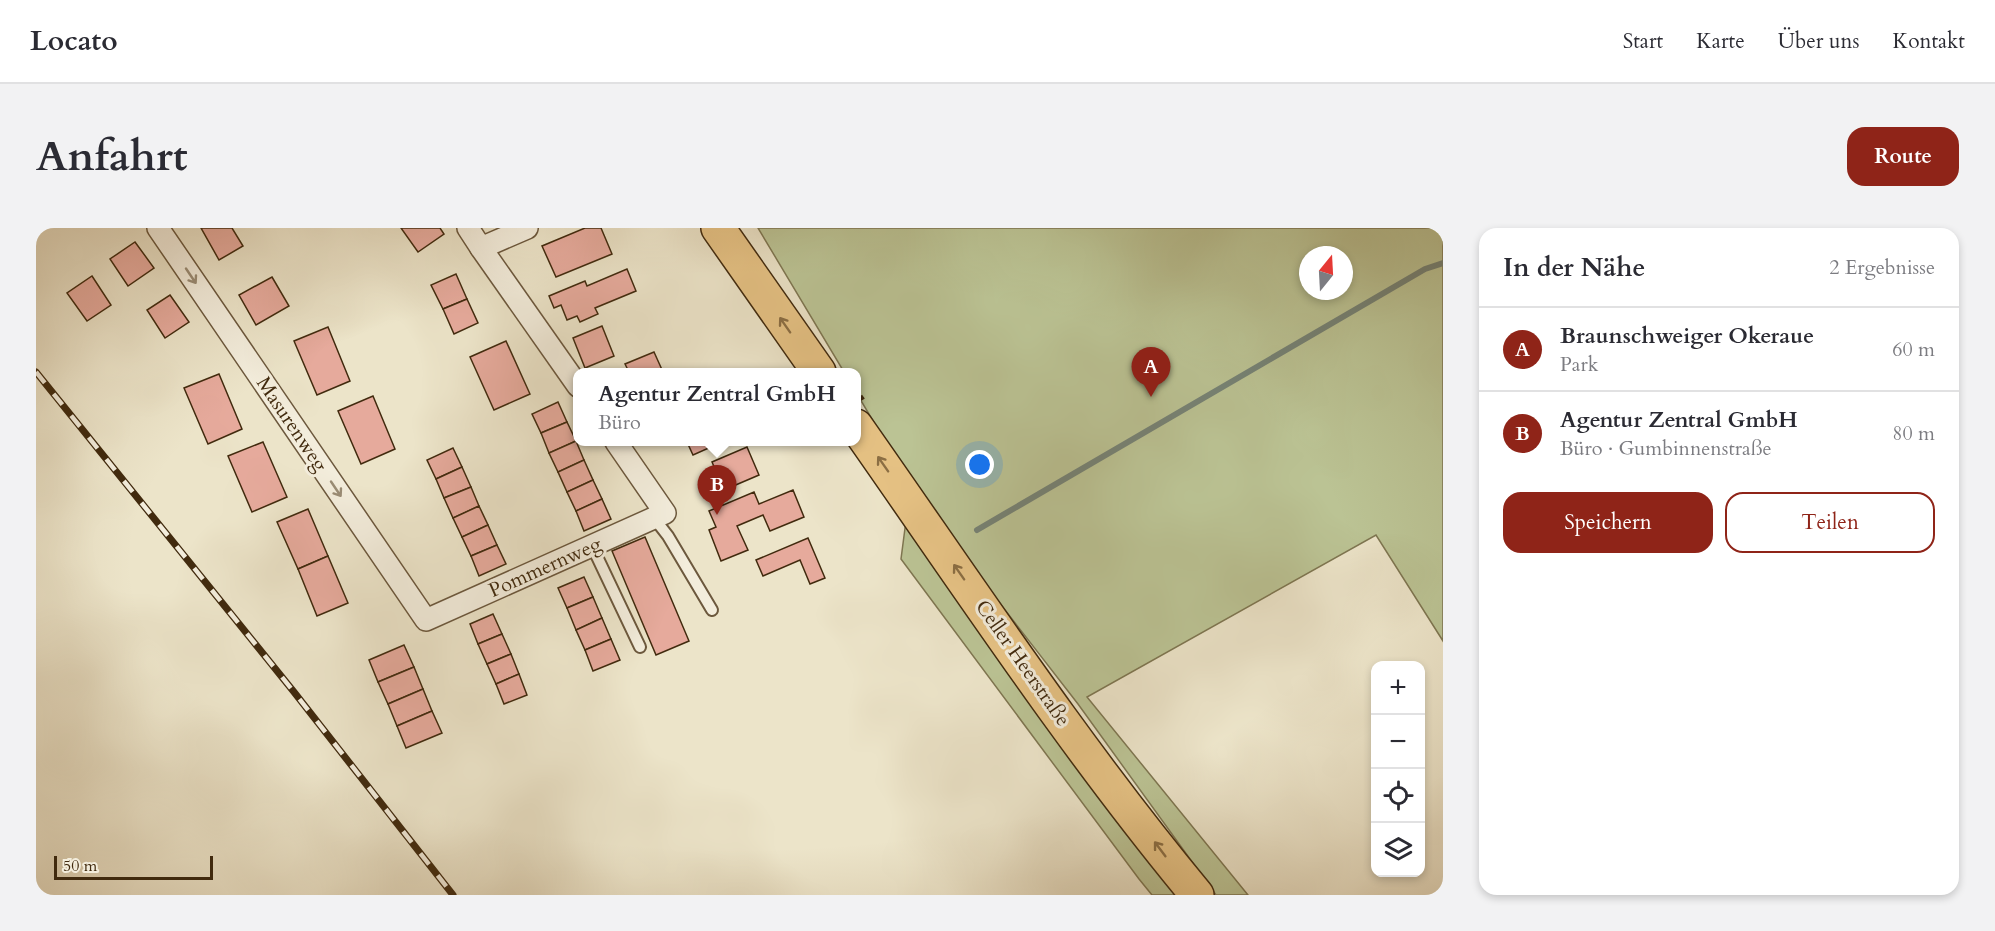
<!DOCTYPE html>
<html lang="de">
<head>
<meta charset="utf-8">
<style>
  body { margin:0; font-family:Cardo,serif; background:#f2f2f3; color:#2b2b33 }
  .controls { position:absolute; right:18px; bottom:18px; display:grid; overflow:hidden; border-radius:12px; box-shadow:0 3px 9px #0003 }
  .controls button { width:54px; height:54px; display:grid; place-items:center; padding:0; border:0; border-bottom:2px solid #e1e1e2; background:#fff; color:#2b2b33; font:30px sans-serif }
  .compass { position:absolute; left:1263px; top:18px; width:54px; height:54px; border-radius:50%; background:#fff; box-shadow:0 3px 9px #0003; rotate:18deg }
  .scale { position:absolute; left:18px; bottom:15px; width:159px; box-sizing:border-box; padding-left:6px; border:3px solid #412a0e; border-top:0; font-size:16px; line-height:21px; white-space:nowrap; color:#412a0e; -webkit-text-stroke:4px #f3eddc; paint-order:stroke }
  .you { position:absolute; left:944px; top:237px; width:21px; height:21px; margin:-15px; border:4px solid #fff; border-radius:50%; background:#1a73e8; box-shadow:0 0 0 9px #1a73e833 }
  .badge { display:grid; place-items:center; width:39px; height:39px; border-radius:50%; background:#8f2418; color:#fff; font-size:20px; font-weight:700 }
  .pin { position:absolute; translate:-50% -50px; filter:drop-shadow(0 2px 3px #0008) }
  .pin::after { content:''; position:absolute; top:32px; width:21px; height:18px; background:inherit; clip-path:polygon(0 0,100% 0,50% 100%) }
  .popup { position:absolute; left:537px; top:140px; width:288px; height:78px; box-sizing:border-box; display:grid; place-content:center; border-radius:12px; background:#fff; filter:drop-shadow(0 2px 4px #0005); font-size:20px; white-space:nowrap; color:#7c7c81 }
  .popup b { font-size:22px; color:#2b2b33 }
  .popup::after { content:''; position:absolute; left:50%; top:100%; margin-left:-12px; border:12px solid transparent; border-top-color:#fff }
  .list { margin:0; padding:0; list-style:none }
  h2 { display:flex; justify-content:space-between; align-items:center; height:78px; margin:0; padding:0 24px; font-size:26px }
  h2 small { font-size:20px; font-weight:400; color:#7c7c81 }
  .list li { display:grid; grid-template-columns:39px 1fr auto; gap:18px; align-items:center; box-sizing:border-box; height:84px; padding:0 24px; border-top:2px solid #e1e1e2 }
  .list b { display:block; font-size:22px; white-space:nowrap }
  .list p { margin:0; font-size:20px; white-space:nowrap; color:#7c7c81 }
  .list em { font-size:20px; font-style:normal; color:#7c7c81 }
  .actions { display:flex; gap:12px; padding:18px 24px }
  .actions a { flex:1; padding:14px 0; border:2px solid #8f2418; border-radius:18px; text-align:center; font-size:21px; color:#8f2418 }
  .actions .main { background:#8f2418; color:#fff }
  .icon { flex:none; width:33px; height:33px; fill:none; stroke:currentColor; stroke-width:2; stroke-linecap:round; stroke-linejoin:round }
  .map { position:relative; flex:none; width:1407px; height:667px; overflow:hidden; border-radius:18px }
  header { display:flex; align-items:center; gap:36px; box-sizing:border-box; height:84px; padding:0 30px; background:#fff; border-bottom:2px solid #e1e1e2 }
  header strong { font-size:28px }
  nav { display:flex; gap:33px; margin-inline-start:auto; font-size:21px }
  .intro { display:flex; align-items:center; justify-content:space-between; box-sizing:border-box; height:144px; padding:0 36px }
  h1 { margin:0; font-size:42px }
  .button { padding:15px 27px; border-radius:18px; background:#8f2418; color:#fff; font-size:21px; font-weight:700 }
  main { display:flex; gap:36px; padding:0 36px }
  aside { flex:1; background:#fff; border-radius:18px; box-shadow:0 3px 9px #0003 }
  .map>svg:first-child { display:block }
  .green { fill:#bbc394; stroke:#7e7651; stroke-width:1.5; fill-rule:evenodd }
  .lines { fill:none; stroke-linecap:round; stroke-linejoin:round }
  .stream { stroke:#768376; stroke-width:6 }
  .building { fill:#e6aa9c; stroke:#412a0e; stroke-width:1.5 }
  .lane-casing { stroke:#6c583d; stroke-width:14 }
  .street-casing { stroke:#6c583d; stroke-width:24 }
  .primary-casing { stroke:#412a0e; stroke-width:36 }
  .path { stroke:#412a0e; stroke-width:4; stroke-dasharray:4.5 3; stroke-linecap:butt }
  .lane { stroke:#f3eddc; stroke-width:10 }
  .street { stroke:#f3eddc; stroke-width:21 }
  .primary { stroke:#e6c284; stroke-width:33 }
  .rail-casing { stroke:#412a0e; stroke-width:7 }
  .rail { stroke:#f3eddc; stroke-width:4.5; stroke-dasharray:14; stroke-linecap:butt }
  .oneway { stroke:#9a8c75 }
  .oneway2 { stroke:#8b6e43 }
  .labels { text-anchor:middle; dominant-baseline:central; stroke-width:6; stroke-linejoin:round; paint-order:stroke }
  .street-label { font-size:20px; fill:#412a0e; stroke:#f3eddc }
</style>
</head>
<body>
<header>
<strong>Locato</strong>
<nav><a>Start</a><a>Karte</a><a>Über uns</a><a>Kontakt</a></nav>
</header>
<div class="intro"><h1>Anfahrt</h1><a class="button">Route</a></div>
<main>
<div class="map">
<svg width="1407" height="667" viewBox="0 0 1407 667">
  <rect width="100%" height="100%" fill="#ece4c9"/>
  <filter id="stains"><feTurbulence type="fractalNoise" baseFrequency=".00333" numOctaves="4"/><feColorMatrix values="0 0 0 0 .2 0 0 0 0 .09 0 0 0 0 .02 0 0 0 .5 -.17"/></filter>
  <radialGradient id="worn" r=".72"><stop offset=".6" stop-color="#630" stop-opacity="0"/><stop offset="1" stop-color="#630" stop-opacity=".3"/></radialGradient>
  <g class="green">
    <path d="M722 0H1407V413L1340 307 1051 469 1212 667H1180L1042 476 886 275 821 166 820 144H808ZM1272 27H1308V63H1272Z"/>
    <polygon points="871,285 1141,667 1116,667 1103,651 865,331"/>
  </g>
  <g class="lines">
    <polyline class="stream" points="941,302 1389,41 1407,35"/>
  </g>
  <g class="building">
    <polygon points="165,0 196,0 207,18 183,32"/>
    <polygon points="365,0 404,0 408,6 382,24"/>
    <polygon points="549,0 565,0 576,26 520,49 506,18"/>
    <polygon points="99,14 118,40 92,58 74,31"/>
    <polygon points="591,41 600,63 559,80 562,86 544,94 541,88 531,92 525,77 518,80 513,68 549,53 551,58"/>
    <polygon points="420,46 431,71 407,81 395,57"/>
    <polygon points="56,48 75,77 51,93 31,65"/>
    <polygon points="236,49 253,78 220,97 203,67"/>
    <polygon points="134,67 153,94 129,110 111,82"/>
    <polygon points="431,71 442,95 418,106 407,81"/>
    <polygon points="566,98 578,128 549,140 537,110"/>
    <polygon points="292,99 314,153 281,167 258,113"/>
    <polygon points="470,113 494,166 458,182 434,129"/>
    <polygon points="618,124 627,144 593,144 589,136"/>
    <polygon points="183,146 206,201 172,216 148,160"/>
    <polygon points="337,168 359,221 325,236 302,183"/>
    <polygon points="522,174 531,194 505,205 496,186"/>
    <polygon points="531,194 540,213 513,225 505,205"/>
    <polygon points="540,213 548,232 522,244 513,225"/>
    <polygon points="227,214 251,269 216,284 192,228"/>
    <polygon points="651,214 683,214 684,215 657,227"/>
    <polygon points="711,219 723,247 688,262 676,234"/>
    <polygon points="417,220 426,239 400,251 391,232"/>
    <polygon points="548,232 557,252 531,264 522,244"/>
    <polygon points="426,239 435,259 408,270 400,251"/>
    <polygon points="557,252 566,271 540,283 531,264"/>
    <polygon points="435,259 443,278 417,290 408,270"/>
    <polygon points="757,262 768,289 734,303 727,287 701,298 712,322 685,333 673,302 680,299 673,283 718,264 723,276"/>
    <polygon points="566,271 575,291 548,303 540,283"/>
    <polygon points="443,278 452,297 426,309 417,290"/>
    <polygon points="272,281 292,328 262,341 241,294"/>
    <polygon points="452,297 461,317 435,328 426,309"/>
    <polygon points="609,309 653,413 620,427 576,323"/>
    <polygon points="772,310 789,350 774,356 764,332 727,348 720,332"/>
    <polygon points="461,317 470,336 443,348 435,328"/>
    <polygon points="292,328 312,375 281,388 262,341"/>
    <polygon points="548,349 557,369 531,380 522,360"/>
    <polygon points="557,369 566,390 540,402 531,380"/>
    <polygon points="457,386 466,406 442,416 434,396"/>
    <polygon points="566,390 575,411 549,422 540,402"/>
    <polygon points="466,406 475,426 451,436 442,416"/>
    <polygon points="575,411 584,432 557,443 549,422"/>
    <polygon points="368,417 378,439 342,454 333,432"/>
    <polygon points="475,426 483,446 460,456 451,436"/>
    <polygon points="378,439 387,461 352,476 342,454"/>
    <polygon points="483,446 491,467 468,476 460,456"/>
    <polygon points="387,461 396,483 361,498 352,476"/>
    <polygon points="396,483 406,505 370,520 361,498"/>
  </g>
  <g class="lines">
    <g class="lane-casing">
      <g id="lane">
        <polyline points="618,290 632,308 676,382"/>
        <polyline points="556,318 604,419"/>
      </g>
    </g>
    <g class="street-casing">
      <g id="street">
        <polyline points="122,0 390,392 629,285 580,214"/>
        <polyline points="432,0 445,20 491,0"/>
        <polyline points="445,20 542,158"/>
      </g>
    </g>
    <g class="primary-casing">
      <g id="primary">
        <polyline points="682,0 783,144"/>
        <path d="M820 198C931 356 1038 519 1161 667"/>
      </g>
    </g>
    <polyline class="path" points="820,162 829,174"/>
    <use href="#lane" class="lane"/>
    <use href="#street" class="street"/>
    <use href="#primary" class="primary"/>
    <g class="rail-casing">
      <polyline id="rail" points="0,144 258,464 417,667"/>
    </g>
    <use href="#rail" class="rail"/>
  </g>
  <defs><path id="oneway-shaft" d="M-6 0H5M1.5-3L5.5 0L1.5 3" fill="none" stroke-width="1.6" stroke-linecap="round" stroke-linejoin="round" transform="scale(1.5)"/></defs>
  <g class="oneway">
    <use href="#oneway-shaft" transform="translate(155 48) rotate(56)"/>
    <use href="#oneway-shaft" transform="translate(300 261) rotate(56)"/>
  </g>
  <g class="oneway2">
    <use href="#oneway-shaft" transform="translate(749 97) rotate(-125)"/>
    <use href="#oneway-shaft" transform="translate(847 236) rotate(-125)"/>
    <use href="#oneway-shaft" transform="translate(923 344) rotate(-125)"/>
    <use href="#oneway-shaft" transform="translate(1124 621) rotate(-127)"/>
  </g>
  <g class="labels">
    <g class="street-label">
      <text transform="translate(256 196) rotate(56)">Masurenweg</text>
      <text transform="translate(509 339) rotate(-24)">Pommernweg</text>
      <text transform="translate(987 435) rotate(55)">Celler Heerstraße</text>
    </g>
  </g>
  <rect width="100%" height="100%" filter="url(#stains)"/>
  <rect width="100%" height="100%" fill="url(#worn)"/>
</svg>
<div class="controls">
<button>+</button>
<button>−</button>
<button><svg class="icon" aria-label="locate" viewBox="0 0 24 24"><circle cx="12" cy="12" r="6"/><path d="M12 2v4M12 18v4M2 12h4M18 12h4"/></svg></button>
<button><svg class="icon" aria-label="layers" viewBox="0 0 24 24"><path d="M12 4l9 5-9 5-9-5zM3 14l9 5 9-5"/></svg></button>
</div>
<svg class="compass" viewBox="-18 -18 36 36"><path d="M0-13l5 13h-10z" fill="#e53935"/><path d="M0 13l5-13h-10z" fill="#7c7c81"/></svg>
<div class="scale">50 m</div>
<div class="you"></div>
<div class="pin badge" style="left:1115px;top:169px">A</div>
<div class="pin badge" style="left:681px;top:287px">B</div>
<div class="popup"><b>Agentur Zentral GmbH</b>Büro</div>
</div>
<aside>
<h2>In der Nähe<small>2 Ergebnisse</small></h2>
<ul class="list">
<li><span class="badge">A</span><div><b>Braunschweiger Okeraue</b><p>Park</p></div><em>60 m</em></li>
<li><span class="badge">B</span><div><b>Agentur Zentral GmbH</b><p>Büro · Gumbinnenstraße</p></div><em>80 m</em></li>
</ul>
<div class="actions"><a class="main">Speichern</a><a>Teilen</a></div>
</aside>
</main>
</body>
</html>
